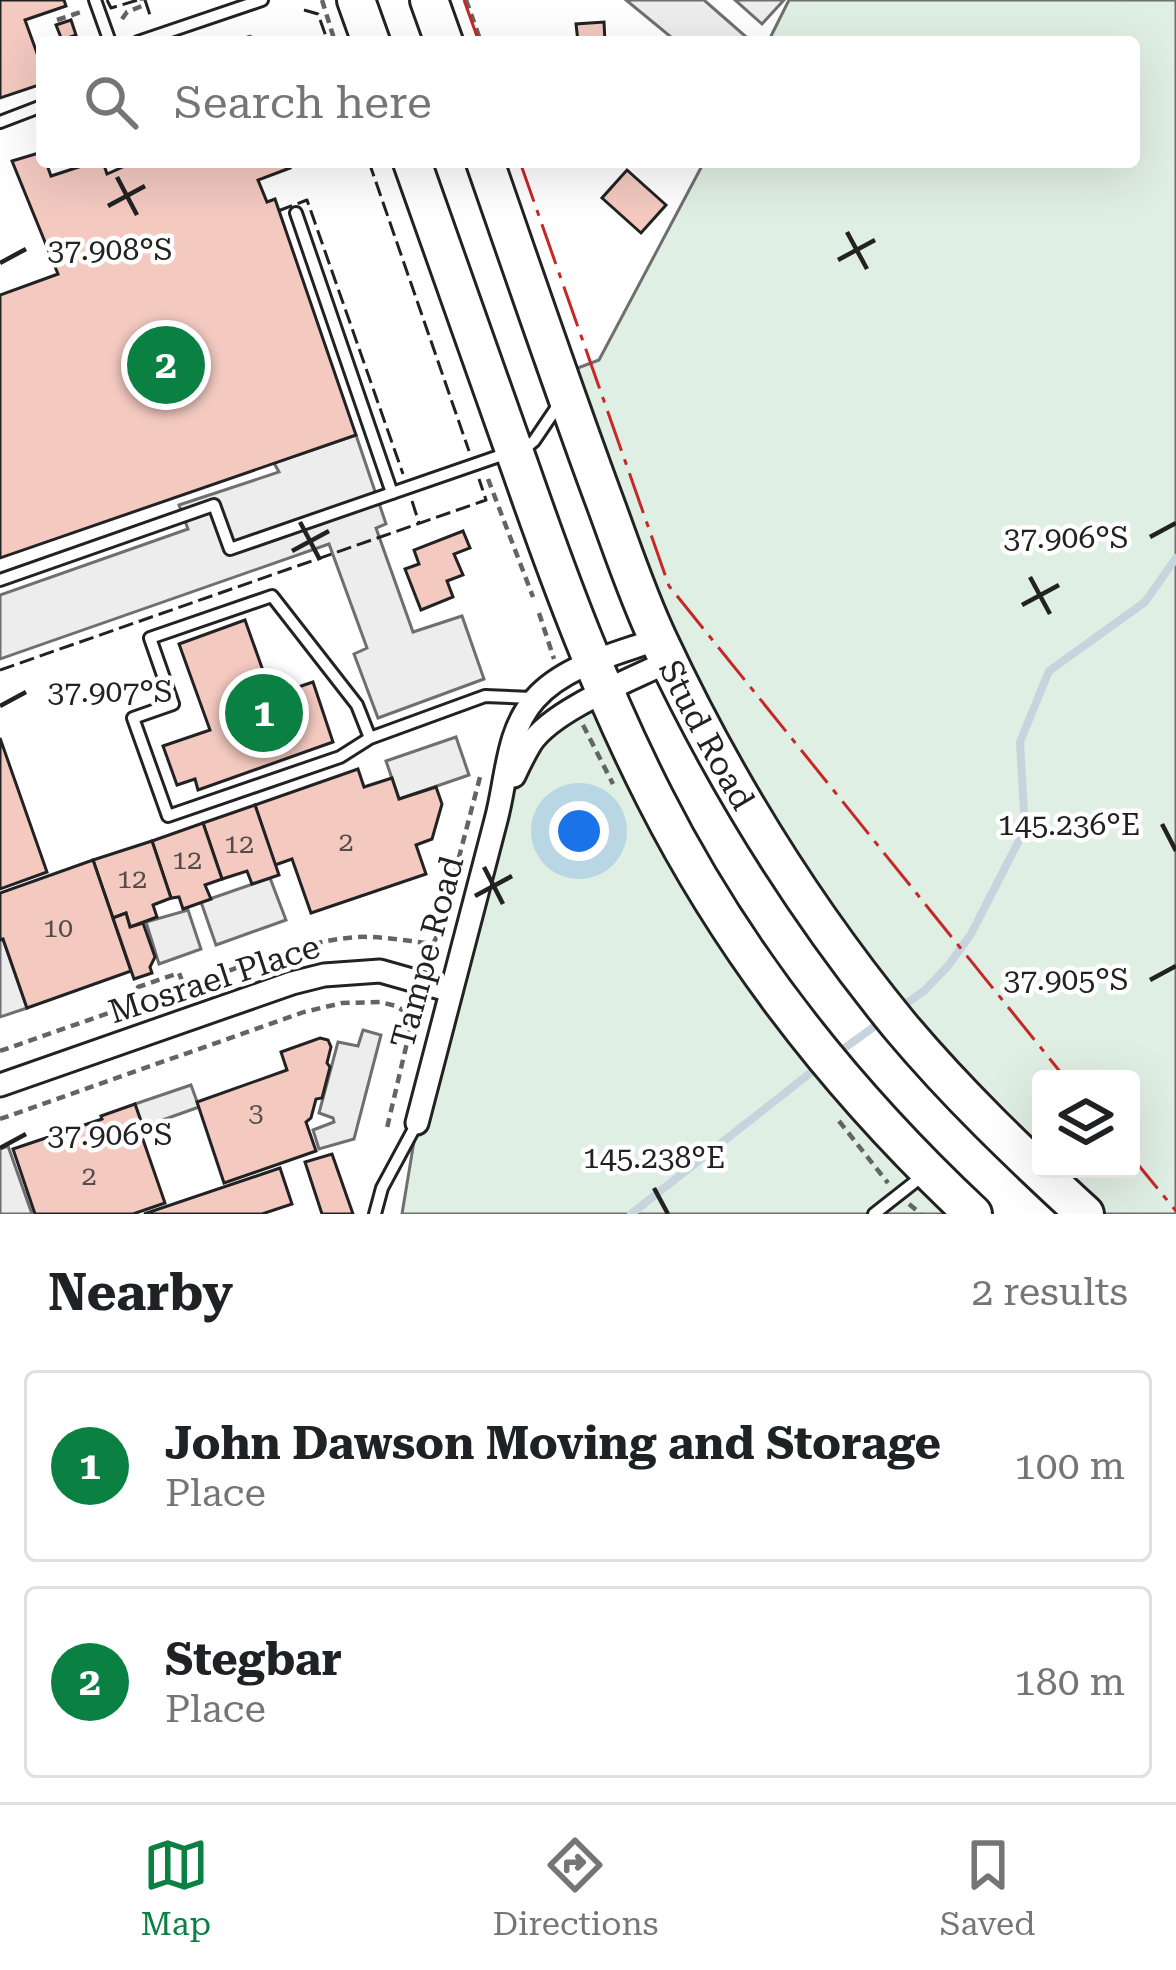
<!DOCTYPE html>
<html lang="en">
<head>
<meta charset="utf-8">
<style>
  body { margin:0; font-family:"Roboto Serif",serif; background:#f2f2f2; color:#202124 }
  .controls { position:absolute; right:36px; bottom:36px; display:grid; overflow:hidden; border-radius:12px; box-shadow:0 12px 48px #0002 }
  .controls button { width:108px; height:108px; display:grid; place-items:center; padding:0; border:0; border-bottom:3px solid #e0e0e0; background:#fff; color:#202124; font:60px sans-serif }
  .you { position:absolute; left:579px; top:831px; width:42px; height:42px; margin:-30px; border:9px solid #fff; border-radius:50%; background:#1a73e8; box-shadow:0 0 0 18px #1a73e833 }
  .badge { display:grid; place-items:center; width:78px; height:78px; border-radius:50%; background:#0b8043; color:#fff; font-size:39px; font-weight:700 }
  .pin { position:absolute; translate:-50% -50%; border:6px solid #fff; box-shadow:0 3px 12px #0006 }
  .list { margin:0; padding:0; list-style:none }
  h2 { display:flex; justify-content:space-between; align-items:center; height:156px; margin:0; padding:0 48px; font-size:51px }
  h2 small { font-size:39px; font-weight:400; color:#757577 }
  .list li { display:grid; grid-template-columns:78px 1fr auto; gap:36px; align-items:center; box-sizing:border-box; height:192px; margin:0 24px 24px; padding:0 24px; border:3px solid #e0e0e0; border-radius:12px }
  .list b { display:block; font-size:45px; white-space:nowrap }
  .list p { margin:0; font-size:39px; white-space:nowrap; color:#757577 }
  .list em { font-size:39px; font-style:normal; color:#757577 }
  .icon { flex:none; width:66px; height:66px; fill:none; stroke:currentColor; stroke-width:2; stroke-linecap:round; stroke-linejoin:round }
  .map { position:relative; flex:none; width:1176px; height:1214px; overflow:hidden }
  .search { position:absolute; background:#fff; box-shadow:0 12px 48px #0002; left:36px; right:36px; top:36px; height:132px; display:flex; align-items:center; gap:30px; box-sizing:border-box; padding:0 42px; border-radius:12px; color:#757577; font-size:45px }
  .sheet { height:588px; background:#fff }
  nav { display:flex; justify-content:space-around; align-items:center; box-sizing:border-box; height:168px; border-top:3px solid #e0e0e0; background:#fff; font-size:33px; color:#757577 }
  nav a { display:grid; justify-items:center; gap:6px }
  nav .on { color:#0b8043 }
  .map>svg:first-child { display:block }
  .green { fill:#e0efe3; stroke:#6f6f6f; stroke-width:3; fill-rule:evenodd }
  .parking { fill:#ededed; stroke:#6f6f6f; stroke-width:3 }
  .lines { fill:none; stroke-linecap:round; stroke-linejoin:round }
  .stream { stroke:#c7d3dd; stroke-width:8 }
  .building { fill:#f3c9c0; stroke:#222; stroke-width:3 }
  .service-casing { stroke:#222; stroke-width:16 }
  .minor-casing { stroke:#222; stroke-width:27 }
  .trunk-casing { stroke:#222; stroke-width:42 }
  .path { stroke:#646464; stroke-width:4.5; stroke-dasharray:9 6; stroke-linecap:butt }
  .service { stroke:#fff; stroke-width:10 }
  .minor { stroke:#fff; stroke-width:21 }
  .trunk { stroke:#fff; stroke-width:36 }
  .fence { stroke:#222; stroke-width:3; stroke-dasharray:15 6; stroke-linecap:butt }
  .power { stroke:#c62828; stroke-width:3; stroke-dasharray:42 9 6 9; stroke-linecap:butt }
  .ticks { fill:none; stroke:#222; stroke-width:4.5 }
  .labels { text-anchor:middle; dominant-baseline:central; stroke-width:9; stroke-linejoin:round; paint-order:stroke }
  .number-label { font-size:27px; fill:#564c4a }
  .street-label { font-size:33px; fill:#222; stroke:#fff }
  .ticks-label { font-size:30px; text-anchor:middle; fill:#222; stroke:#fff; stroke-width:9; stroke-linejoin:round; paint-order:stroke }
</style>
</head>
<body>
<div class="map">
<svg width="1176" height="1214" viewBox="0 0 1176 1214">
  <rect width="100%" height="100%" fill="#fff"/>
  <g class="green">
    <path d="M789 0H1176V1214H1085L996 1131 727 774 559 375 599 360 704 162H1134V42H768ZM1041 1079H1131V1169H1041Z"/>
    <polygon points="604,693 698,874 973,1214 402,1214 417,1123 502,798 533,740"/>
  </g>
  <g class="parking">
    <polygon points="626,0 704,0 752,42 677,42"/>
    <polygon points="735,0 784,0 762,24"/>
    <polygon points="356,435 386,524 376,528 413,632 462,616 484,679 378,718 354,654 367,648 329,544 0,659 0,595 188,529 179,505 279,472 274,463"/>
    <polygon points="456,737 469,775 399,799 386,761"/>
    <polygon points="270,878 286,920 216,945 201,902"/>
    <polygon points="188,910 201,949 159,964 146,922"/>
    <polygon points="3,939 27,1008 0,1017 0,940"/>
    <polygon points="363,1030 381,1035 354,1139 319,1149 313,1130 334,1122 333,1118 319,1113 338,1042 358,1046"/>
    <polygon points="191,1085 199,1107 143,1127 135,1104"/>
    <polygon points="8,1146 32,1214 0,1214 0,1149"/>
  </g>
  <g class="lines">
    <g class="stream">
      <polyline points="899,1009 925,990 948,966 971,934 1025,829 1020,742 1049,671 1145,602 1176,558"/>
      <polyline points="835,1055 882,1021"/>
      <polyline points="631,1214 818,1067"/>
    </g>
  </g>
  <g class="building">
    <polygon points="0,0 64,0 66,6 25,20 42,67 42,84 0,98"/>
    <polygon points="71,20 76,35 62,40 56,25"/>
    <polygon points="604,22 605,42 578,42 576,24"/>
    <polygon points="42,152 42,162 46,162 51,176 94,162 103,162 107,174 134,162 288,162 290,168 258,180 267,202 275,199 356,435 0,558 0,295 58,274 12,161"/>
    <polygon points="627,170 666,205 641,233 602,198"/>
    <polygon points="463,531 470,548 454,554 463,575 447,581 453,597 421,610 405,569 419,564 414,550"/>
    <polygon points="245,620 272,696 313,682 333,742 198,790 195,779 177,785 163,746 210,730 179,644"/>
    <polygon points="0,738 47,872 0,889"/>
    <polygon points="358,769 364,787 392,778 399,799 436,787 442,804 432,839 416,845 426,874 311,913 292,859 275,865 255,805"/>
    <polygon points="255,805 279,875 252,884 247,871 222,879 203,823"/>
    <polygon points="203,823 222,879 205,885 211,899 183,909 179,897 171,898 152,841"/>
    <polygon points="152,841 171,898 153,905 157,917 130,927 126,913 113,918 93,860"/>
    <polygon points="93,860 131,971 27,1008 3,939 0,940 0,893"/>
    <polygon points="126,913 130,927 143,923 155,957 150,967 152,973 134,979 113,918"/>
    <polygon points="320,1038 328,1040 331,1047 327,1063 330,1067 322,1098 316,1099 311,1118 306,1122 316,1151 224,1183 197,1102 287,1070 281,1052"/>
    <polygon points="135,1104 143,1127 139,1128 165,1203 133,1214 35,1214 13,1149 102,1119 101,1116"/>
    <polygon points="332,1154 353,1214 322,1214 305,1162"/>
    <polygon points="280,1168 292,1204 262,1214 144,1214"/>
  </g>
  <g class="lines">
    <g class="service-casing">
      <g id="service">
        <polyline points="95,0 110,42"/>
        <polyline points="138,42 262,0"/>
        <polyline points="0,122 42,106"/>
        <polyline points="296,213 392,493"/>
        <polyline points="0,580 214,505 230,549 528,446 534,441 561,401"/>
        <polyline points="370,738 357,705 272,596 150,638 173,704 133,718 168,816 340,757 370,738 485,696 532,698"/>
        <polyline points="375,1214 382,1188 417,1123"/>
        <polyline points="874,1214 925,1174"/>
      </g>
    </g>
    <g class="minor-casing">
      <g id="minor">
        <path d="M514 776C519 765 525 753 531 743 554 709 631 680 669 661"/>
        <polyline points="0,1085 292,983 324,975 380,971 451,991"/>
        <path d="M417 1123C443 1022 469 921 496 820 507 780 506 731 535 699 565 665 617 654 658 639"/>
      </g>
    </g>
    <g class="trunk-casing">
      <g id="trunk">
        <polyline points="356,0 371,42"/>
        <polyline points="429,0 444,42"/>
        <path d="M412 162C448 265 484 368 521 470 560 582 601 692 655 798 734 954 845 1094 973 1214"/>
        <path id="s1" d="M485 162C524 274 562 386 603 497 621 545 637 595 659 641 723 778 804 909 900 1026 957 1094 1020 1154 1085 1214"/>
      </g>
    </g>
    <g class="path">
      <polyline points="322,0 335,42"/>
      <polyline points="466,0 481,42"/>
      <polyline points="122,19 127,12 142,6 142,0"/>
      <polyline points="57,20 84,11"/>
      <polyline points="221,38 223,42"/>
      <polyline points="233,42 250,37 252,42"/>
      <polyline points="488,479 533,597"/>
      <polyline points="539,613 554,659"/>
      <polyline points="583,725 613,784"/>
      <path d="M0 1051 143 1001 138 987 179 973 184 986C242 968 297 941 358 937 382 936 408 941 433 944L440 930 480 777"/>
      <polyline points="0,1119 304,1012 342,1003 380,1002 396,1006 413,1017 387,1128"/>
      <polyline points="839,1121 888,1183"/>
      <polyline points="909,1204 921,1214"/>
    </g>
    <use href="#service" class="service"/>
    <use href="#minor" class="minor"/>
    <use href="#trunk" class="trunk"/>
    <g class="fence">
      <polyline points="107,0 111,8 138,0"/>
      <polyline points="145,0 150,15"/>
      <polyline points="304,10 318,14 328,42"/>
      <polyline points="369,162 469,451"/>
      <polyline points="278,211 307,200 403,474"/>
      <polyline points="412,501 419,523"/>
      <polyline points="0,670 486,500 479,479"/>
    </g>
    <g class="power">
      <polyline points="464,0 479,42"/>
      <polyline points="520,162 669,586 1066,1079"/>
      <polyline points="1131,1156 1176,1211"/>
    </g>
  </g>
  <path class="ticks" d="M117 177 137 215M108 206 145 186M847 232 867 269M838 260 875 240M0 263 26 249M300 522 320 560M1150 537 1176 523M292 551 329 531M1030 577 1050 614M1022 605 1059 585M0 706 26 692M1162 824 1176 851M484 867 503 904M475 896 512 876M1150 980 1176 966M0 1148 26 1134M654 1188 668 1214"/>
  <g class="labels">
    <g class="number-label">
      <text x="346" y="842">2</text>
      <text x="239" y="844">12</text>
      <text x="187" y="860">12</text>
      <text x="132" y="879">12</text>
      <text x="58" y="928">10</text>
      <text x="256" y="1113">3</text>
      <text x="89" y="1176">2</text>
    </g>
    <g class="street-label">
      <text stroke="none"><textPath href="#s1" startOffset="615">Stud Road</textPath></text>
      <text transform="translate(427 952) rotate(-75)">Tampe Road</text>
      <text transform="translate(214 979) rotate(-18)">Mosrael Place</text>
    </g>
  </g>
  <g class="ticks-label">
    <text x="110" y="260">37.908°S</text>
    <text x="1066" y="548">37.906°S</text>
    <text x="110" y="702">37.907°S</text>
    <text x="1069" y="835">145.236°E</text>
    <text x="1066" y="990">37.905°S</text>
    <text x="110" y="1145">37.906°S</text>
    <text x="654" y="1168">145.238°E</text>
  </g>
</svg>
<div class="controls">
<button><svg class="icon" aria-label="layers" viewBox="0 0 24 24"><path d="M12 4l9 5-9 5-9-5zM3 14l9 5 9-5"/></svg></button>
</div>
<div class="you"></div>
<div class="pin badge" style="left:264px;top:713px">1</div>
<div class="pin badge" style="left:166px;top:365px">2</div>
<div class="search"><svg class="icon" aria-label="search" viewBox="0 0 24 24"><circle cx="10" cy="10" r="6"/><path d="M15 15l6 6"/></svg>Search here</div>
</div>
<section class="sheet">
<h2>Nearby<small>2 results</small></h2>
<ul class="list">
<li><span class="badge">1</span><div><b>John Dawson Moving and Storage</b><p>Place</p></div><em>100 m</em></li>
<li><span class="badge">2</span><div><b>Stegbar</b><p>Place</p></div><em>180 m</em></li>
</ul>
</section>
<nav>
<a class="on"><svg class="icon" aria-label="map" viewBox="0 0 24 24"><path d="M3 6l6-2 6 2 6-2v14l-6 2-6-2-6 2zM9 4v14M15 6v14"/></svg>Map</a>
<a><svg class="icon" aria-label="directions" viewBox="0 0 24 24"><path d="M12 3l9 9-9 9-9-9zM9 14v-3h6M13 9l2 2-2 2"/></svg>Directions</a>
<a><svg class="icon" aria-label="saved" viewBox="0 0 24 24"><path d="M7 4h10v16l-5-4-5 4z"/></svg>Saved</a>
</nav>
</body>
</html>
